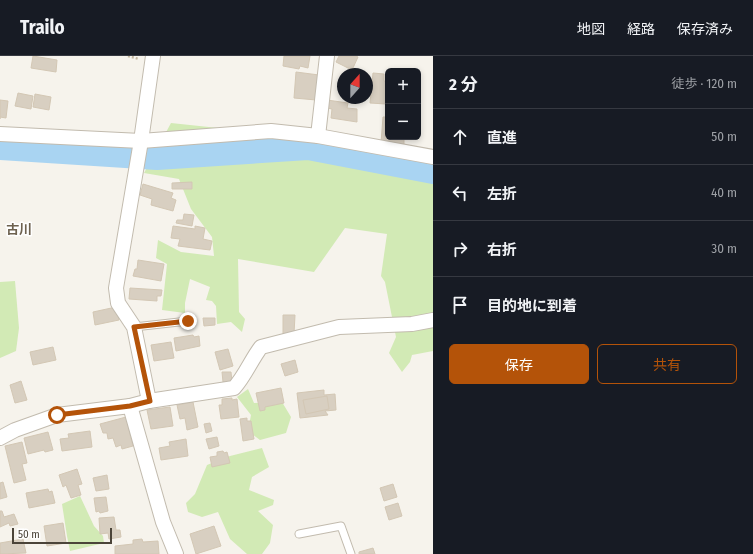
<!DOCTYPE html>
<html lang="ja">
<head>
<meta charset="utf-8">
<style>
  body { margin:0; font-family:"Fira Sans Condensed","Noto Sans JP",sans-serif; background:#242831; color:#f1f3f6 }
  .controls { position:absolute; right:12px; top:12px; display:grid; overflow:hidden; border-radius:6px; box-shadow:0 2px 6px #0003 }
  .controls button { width:36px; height:36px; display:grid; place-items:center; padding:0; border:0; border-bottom:1px solid #363941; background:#171b24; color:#f1f3f6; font:20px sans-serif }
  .compass { position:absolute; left:337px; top:12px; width:36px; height:36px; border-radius:50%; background:#171b24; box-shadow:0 2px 6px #0003; rotate:21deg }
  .scale { position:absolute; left:12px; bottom:10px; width:100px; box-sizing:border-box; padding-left:4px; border:2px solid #4b4439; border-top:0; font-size:11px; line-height:14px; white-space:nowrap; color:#4b4439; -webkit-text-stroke:3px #fff; paint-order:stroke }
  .stop { position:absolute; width:12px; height:12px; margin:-9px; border:3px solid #b45309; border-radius:50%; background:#fff }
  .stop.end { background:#b45309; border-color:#fff; box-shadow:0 1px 4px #0008 }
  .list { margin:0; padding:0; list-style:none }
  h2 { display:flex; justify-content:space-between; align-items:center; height:52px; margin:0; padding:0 16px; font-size:17px }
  h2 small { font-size:13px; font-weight:400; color:#9ea1a6 }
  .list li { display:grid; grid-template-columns:26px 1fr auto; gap:12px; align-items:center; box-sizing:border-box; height:56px; padding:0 16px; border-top:1px solid #363941 }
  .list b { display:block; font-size:15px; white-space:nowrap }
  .list em { font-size:13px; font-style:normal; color:#9ea1a6 }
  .actions { display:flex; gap:8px; padding:12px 16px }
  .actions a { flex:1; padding:9px 0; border:1px solid #b45309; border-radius:6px; text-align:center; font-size:14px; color:#b45309 }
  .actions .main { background:#b45309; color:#fff }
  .icon { flex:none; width:22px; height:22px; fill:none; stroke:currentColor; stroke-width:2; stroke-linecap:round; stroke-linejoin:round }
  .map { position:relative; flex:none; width:433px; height:498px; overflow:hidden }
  header { display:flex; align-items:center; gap:24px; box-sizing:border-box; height:56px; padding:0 20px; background:#171b24; border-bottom:1px solid #363941 }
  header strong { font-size:19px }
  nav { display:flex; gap:22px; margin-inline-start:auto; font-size:14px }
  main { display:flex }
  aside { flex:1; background:#171b24 }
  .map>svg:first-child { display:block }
  .green { fill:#d2eab5 }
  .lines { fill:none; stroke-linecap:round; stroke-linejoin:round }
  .river { stroke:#a9d4f2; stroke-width:24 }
  .building { fill:#d8cfc1; stroke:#d3c7b4 }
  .service-casing { stroke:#c2bbae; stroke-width:9 }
  .minor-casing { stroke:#c2bbae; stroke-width:16 }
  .path { stroke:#c4b79f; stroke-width:2.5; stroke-dasharray:2 2; stroke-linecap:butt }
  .service { stroke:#fff; stroke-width:7 }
  .minor { stroke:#fff; stroke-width:14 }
  .route { stroke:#b45309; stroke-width:5 }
  .labels { text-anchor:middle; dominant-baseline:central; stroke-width:3; stroke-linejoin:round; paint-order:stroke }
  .quarter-label { font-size:13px; font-weight:bold; fill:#6e6250; stroke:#fff }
</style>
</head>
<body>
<header>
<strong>Trailo</strong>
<nav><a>地図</a><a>経路</a><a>保存済み</a></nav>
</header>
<main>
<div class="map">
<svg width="433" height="498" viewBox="0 0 433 498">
  <rect width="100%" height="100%" fill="#f6f3ec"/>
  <g class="green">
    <polygon points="171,67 313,82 433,119 433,295 412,299 410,306 402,316 389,297 396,281 385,226 381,220 387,178 345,172 314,216 238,203 239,256 245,263 242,276 231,266 217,268 216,250 212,245 206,244 210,231 190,223 185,247 185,257 162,254 167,208 156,202 158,184 181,196 214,200 212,181 191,153 179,123 144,117"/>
    <polygon points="15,225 19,272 16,295 0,302 0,226"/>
    <polygon points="248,333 254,347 282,346 291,361 286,377 260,384 248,375 251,359 237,341"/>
    <polygon points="262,392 269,411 252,421 249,434 274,444 273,449 258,455 273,469 270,487 262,498 247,498 230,483 218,456 202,461 188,456 186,447 195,438 207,409 230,400"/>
    <polygon points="80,440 94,470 103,480 104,487 70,495 67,480 62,448"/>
  </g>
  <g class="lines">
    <polyline class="river" points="0,92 157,102 308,92 433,116"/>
  </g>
  <g class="building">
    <polygon points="33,0 57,4 56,16 31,12"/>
    <polygon points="284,0 310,0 308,12 300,10 299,13 283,10"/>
    <polygon points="339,0 356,0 358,1 352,14 336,6"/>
    <polygon points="296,16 319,19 316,44 294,42"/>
    <polygon points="373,17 384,18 384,25 388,26 388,44 386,44 386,48 370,47"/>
    <polygon points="18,37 33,40 31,53 15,50"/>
    <polygon points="35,38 51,41 49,54 33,51"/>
    <polygon points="0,44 8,45 6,62 0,61 0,63"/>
    <polygon points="327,44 348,47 347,52 357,53 357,66 331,62 332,53 327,52"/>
    <polygon points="383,61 388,61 388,81 404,81 404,89 381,87"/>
    <polygon points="192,126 192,133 172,133 172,127"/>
    <polygon points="143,128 173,137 171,142 176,144 173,155 151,149 152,143 140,139"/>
    <polygon points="184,158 194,159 192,170 176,167 177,164 183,164"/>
    <polygon points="173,170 195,173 195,170 205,172 203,183 212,185 210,194 178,190 180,183 171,182"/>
    <polygon points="138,204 164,208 161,225 133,220 135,213 137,213"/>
    <polygon points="130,232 162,234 161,240 157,240 157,245 129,243"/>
    <polygon points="116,251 119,264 95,269 93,256"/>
    <polygon points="283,259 295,259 294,278 283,278"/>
    <polygon points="203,262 215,262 215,269 204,270"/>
    <polygon points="193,279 194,281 199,280 200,290 176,295 174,282"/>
    <polygon points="171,286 174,302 154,305 151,289"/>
    <polygon points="53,291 56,304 33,309 30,296"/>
    <polygon points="228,293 233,310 220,314 215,296"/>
    <polygon points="295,304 298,316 285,320 281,308"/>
    <polygon points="222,316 231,316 232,326 223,326"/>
    <polygon points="21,325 27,344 15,347 10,329"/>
    <polygon points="281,332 284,347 265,351 265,354 260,355 256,337"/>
    <polygon points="324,334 324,339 335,338 336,354 325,355 328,359 300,362 297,337"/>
    <polygon points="327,340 329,353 306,358 303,344"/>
    <polygon points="232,342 232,344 237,343 239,361 221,363 219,349 222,349 222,343"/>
    <polygon points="193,346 198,371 187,374 185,362 180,363 177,349"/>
    <polygon points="170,351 173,370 151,373 147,354"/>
    <polygon points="126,361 133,390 122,393 121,389 116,391 113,382 108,383 107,377 103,377 100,368"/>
    <polygon points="247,362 247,365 251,365 254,383 243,385 240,363"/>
    <polygon points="210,367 212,375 206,377 204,368"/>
    <polygon points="90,375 92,391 62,395 60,383 69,382 68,378"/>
    <polygon points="48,376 53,394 45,396 44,394 28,398 24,382"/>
    <polygon points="217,381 219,390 209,393 206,383"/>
    <polygon points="186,383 188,400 161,404 159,392 170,390 169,386"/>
    <polygon points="22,386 27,407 22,408 26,424 14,427 5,390"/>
    <polygon points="223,395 224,397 227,396 230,407 212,411 210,401 217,400 217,396"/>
    <polygon points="77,413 82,428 78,429 81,439 71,442 66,429 63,431 59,419"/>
    <polygon points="107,419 109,433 96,435 93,422"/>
    <polygon points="3,426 7,441 0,443 0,427"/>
    <polygon points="393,428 397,441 384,445 380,432"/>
    <polygon points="48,433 49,436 52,435 55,447 29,452 26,437"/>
    <polygon points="106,441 108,455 100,457 99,455 96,456 94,442"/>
    <polygon points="398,447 402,460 389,464 385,451"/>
    <polygon points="0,455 2,455 4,461 14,458 18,468 10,470 9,467 0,471"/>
    <polygon points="114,461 116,474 120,474 121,481 109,483 108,477 100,478 99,462"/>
    <polygon points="63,467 66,487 47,490 44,470"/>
    <polygon points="214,470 221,490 196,498 190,478"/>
    <polygon points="23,483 26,497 0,498 0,487"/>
    <polygon points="142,483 143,486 158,485 159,498 115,498 115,490 133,488 133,484"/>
    <polygon points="373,492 375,498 359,498 359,496"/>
  </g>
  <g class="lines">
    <g class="service-casing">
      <g id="service">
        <polyline points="134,271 188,265"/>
        <polyline points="299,478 341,470 351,498"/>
      </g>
    </g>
    <g class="minor-casing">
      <g id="minor">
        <polyline points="0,78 141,85 271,75 318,80 433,101"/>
        <polyline points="318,80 327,0"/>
        <polyline points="149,345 134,271 118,247 116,232 141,85 153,0"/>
        <polyline points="130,350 163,466 176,498"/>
        <path d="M0 382 15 374 57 359 130 350 149 345 234 332C245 320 251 304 261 291L339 271 412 268 433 264"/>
      </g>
    </g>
    <polyline class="path" points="128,0 139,3"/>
    <use href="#service" class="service"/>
    <use href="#minor" class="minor"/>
  </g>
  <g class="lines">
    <polyline class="route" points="57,359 130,350 150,345 134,271 188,265"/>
  </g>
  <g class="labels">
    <g class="quarter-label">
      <text x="19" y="173">古川</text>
    </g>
  </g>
</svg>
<div class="controls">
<button>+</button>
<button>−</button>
</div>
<svg class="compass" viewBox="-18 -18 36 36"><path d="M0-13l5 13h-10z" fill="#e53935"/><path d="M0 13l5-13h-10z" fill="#9ea1a6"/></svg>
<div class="scale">50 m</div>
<div class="stop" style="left:57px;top:359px"></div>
<div class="stop end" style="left:188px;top:265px"></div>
</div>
<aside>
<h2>2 分<small>徒歩 · 120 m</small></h2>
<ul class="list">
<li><svg class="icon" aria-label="ahead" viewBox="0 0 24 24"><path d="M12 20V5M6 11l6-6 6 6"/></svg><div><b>直進</b></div><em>50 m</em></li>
<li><svg class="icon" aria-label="left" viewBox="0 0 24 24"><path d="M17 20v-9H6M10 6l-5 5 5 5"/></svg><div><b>左折</b></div><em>40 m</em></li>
<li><svg class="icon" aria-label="right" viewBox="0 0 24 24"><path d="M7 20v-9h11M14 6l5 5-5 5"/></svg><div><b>右折</b></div><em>30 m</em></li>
<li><svg class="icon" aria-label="arrive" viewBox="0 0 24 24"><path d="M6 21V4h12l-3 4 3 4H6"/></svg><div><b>目的地に到着</b></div></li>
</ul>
<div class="actions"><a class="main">保存</a><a>共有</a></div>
</aside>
</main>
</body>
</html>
